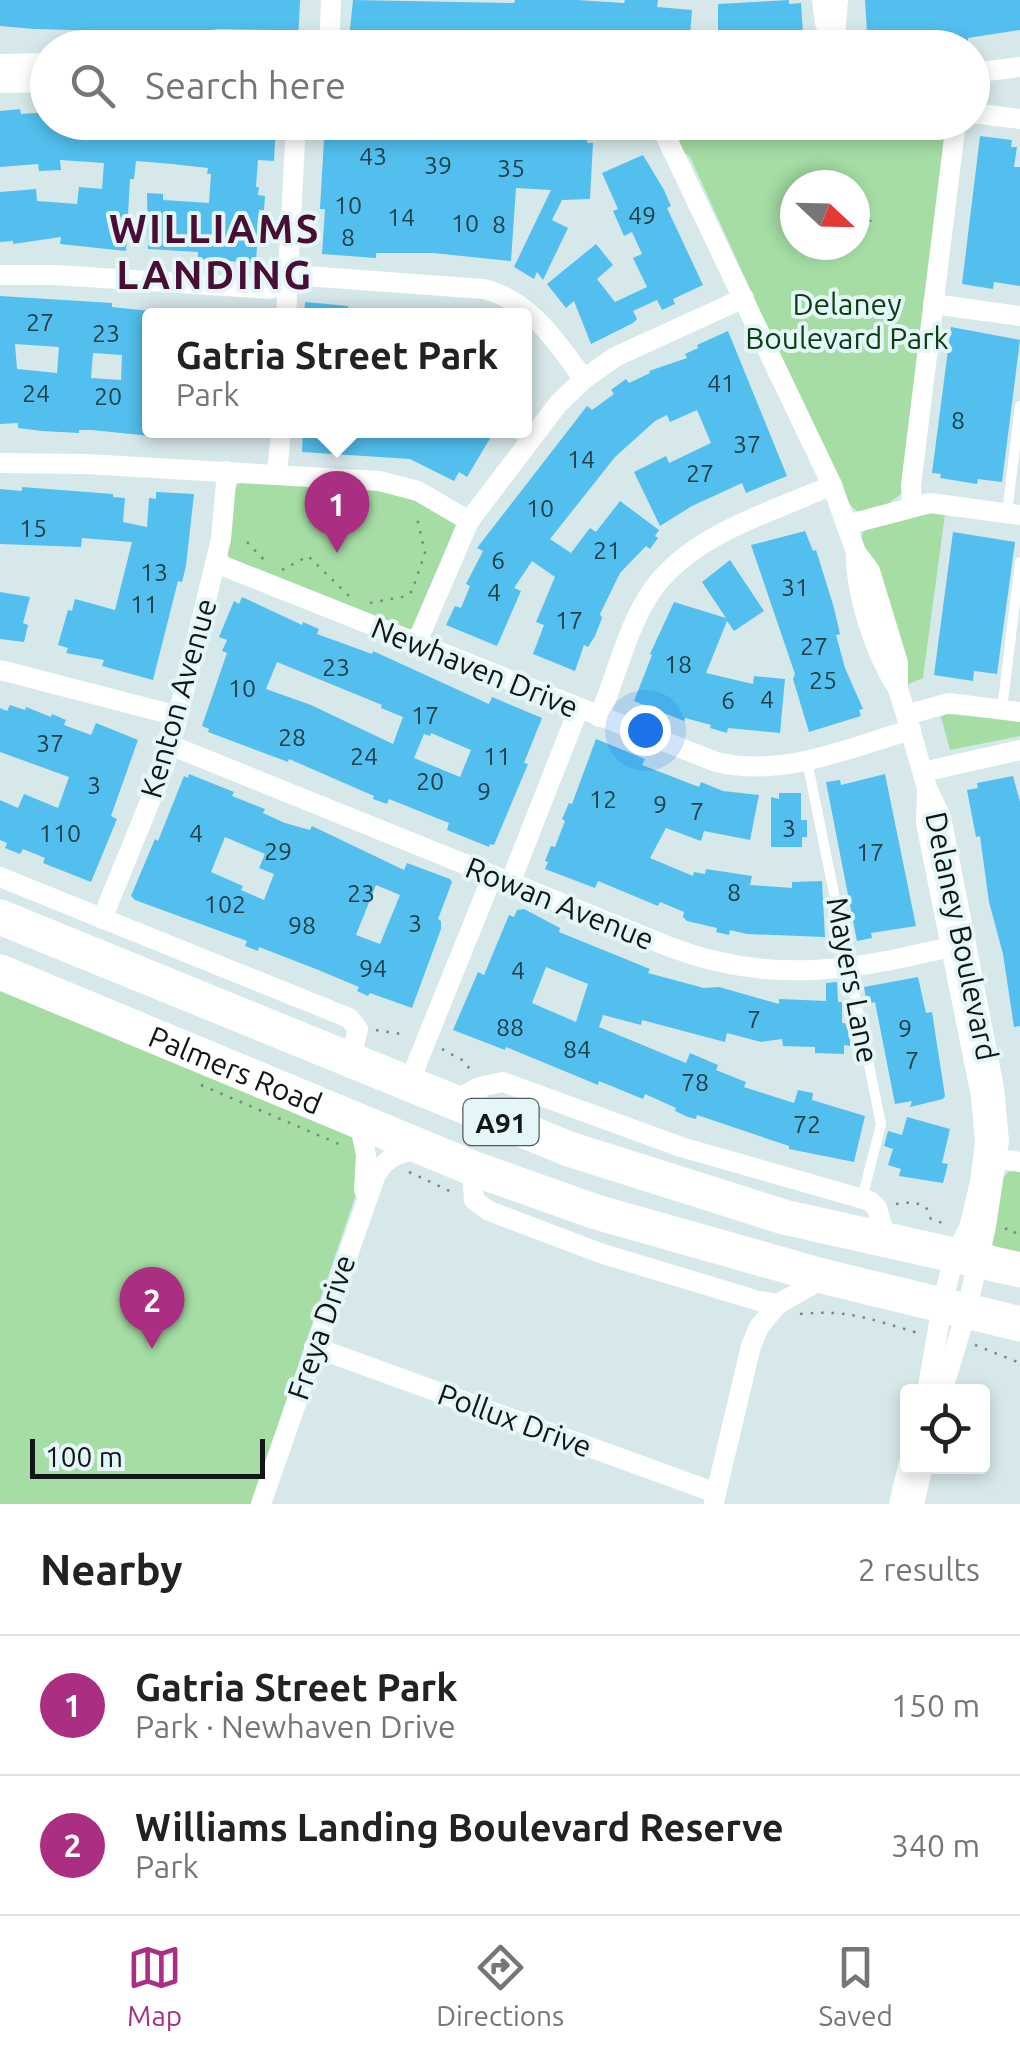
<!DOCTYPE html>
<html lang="en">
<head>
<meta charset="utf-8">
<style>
  body { margin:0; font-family:Ubuntu,sans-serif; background:#f2f2f2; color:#222 }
  .controls { position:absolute; right:30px; bottom:30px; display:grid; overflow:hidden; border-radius:10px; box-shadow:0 5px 15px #0003 }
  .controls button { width:90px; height:90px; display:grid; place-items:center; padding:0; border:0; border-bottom:2px solid #e0e0e0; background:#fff; color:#222; font:50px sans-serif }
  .compass { position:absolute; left:780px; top:170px; width:90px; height:90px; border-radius:50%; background:#fff; box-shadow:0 5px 15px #0003; rotate:112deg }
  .scale { position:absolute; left:30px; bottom:25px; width:235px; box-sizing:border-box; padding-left:10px; border:5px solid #111717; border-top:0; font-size:28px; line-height:35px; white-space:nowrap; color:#111717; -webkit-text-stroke:8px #e4f6f7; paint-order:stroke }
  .you { position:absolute; left:645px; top:730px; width:35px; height:35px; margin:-25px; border:8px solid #fff; border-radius:50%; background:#1a73e8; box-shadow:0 0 0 15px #1a73e833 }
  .badge { display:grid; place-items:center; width:65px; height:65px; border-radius:50%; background:#aa2f82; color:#fff; font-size:32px; font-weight:700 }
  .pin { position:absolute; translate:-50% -82px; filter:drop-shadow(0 2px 5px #0008) }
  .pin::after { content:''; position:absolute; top:52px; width:35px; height:30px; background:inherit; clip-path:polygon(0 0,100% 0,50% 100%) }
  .popup { position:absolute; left:142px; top:308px; width:390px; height:130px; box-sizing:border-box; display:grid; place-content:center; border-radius:10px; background:#fff; filter:drop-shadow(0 2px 8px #0005); font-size:32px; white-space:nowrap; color:#767676 }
  .popup b { font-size:38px; color:#222 }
  .popup::after { content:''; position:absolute; left:50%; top:100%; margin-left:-20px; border:20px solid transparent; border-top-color:#fff }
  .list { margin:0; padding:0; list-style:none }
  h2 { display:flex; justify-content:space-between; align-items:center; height:130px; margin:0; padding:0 40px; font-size:42px }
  h2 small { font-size:32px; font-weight:400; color:#767676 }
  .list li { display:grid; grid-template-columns:65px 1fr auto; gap:30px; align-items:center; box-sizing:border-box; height:140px; padding:0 40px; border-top:2px solid #e0e0e0 }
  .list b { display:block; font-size:38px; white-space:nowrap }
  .list p { margin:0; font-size:32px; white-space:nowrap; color:#767676 }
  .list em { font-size:32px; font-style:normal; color:#767676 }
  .icon { flex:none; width:55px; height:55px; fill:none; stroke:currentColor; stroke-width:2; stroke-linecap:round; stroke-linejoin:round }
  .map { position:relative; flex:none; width:1020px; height:1504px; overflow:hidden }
  .search { position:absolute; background:#fff; box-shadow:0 5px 15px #0003; left:30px; right:30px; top:30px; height:110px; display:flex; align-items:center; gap:25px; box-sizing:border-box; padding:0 35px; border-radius:55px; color:#767676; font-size:38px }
  .sheet { height:410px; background:#fff }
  nav { display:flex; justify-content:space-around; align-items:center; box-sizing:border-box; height:140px; border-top:2px solid #e0e0e0; background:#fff; font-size:28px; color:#767676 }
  nav a { display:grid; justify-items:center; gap:5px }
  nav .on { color:#aa2f82 }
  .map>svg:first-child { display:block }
  .green { fill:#a5dda5; fill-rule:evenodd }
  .building { fill:#52bfee; fill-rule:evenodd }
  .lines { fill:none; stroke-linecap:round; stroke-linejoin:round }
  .path { stroke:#798586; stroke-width:2.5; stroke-dasharray:2.5 8; stroke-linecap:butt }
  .lane { stroke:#fff; stroke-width:10 }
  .street { stroke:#fff; stroke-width:20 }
  .highway { stroke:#fff; stroke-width:35 }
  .labels { text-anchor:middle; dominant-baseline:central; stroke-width:8; stroke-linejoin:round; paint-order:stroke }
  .number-label { font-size:25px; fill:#21414d }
  .shield { fill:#e4f6f7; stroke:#505a5a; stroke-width:2.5 }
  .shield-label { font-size:28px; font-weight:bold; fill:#111717 }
  .park-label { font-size:30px; fill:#0d3e12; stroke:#e4f6f7 }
  .street-label { font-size:30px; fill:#111717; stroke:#e4f6f7 }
  .district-label { font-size:40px; font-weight:bold; letter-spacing:2.5px; fill:#490e36; stroke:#e4f6f7 }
</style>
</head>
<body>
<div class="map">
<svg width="1020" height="1504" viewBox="0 0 1020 1504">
  <rect width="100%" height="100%" fill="#d7e8ea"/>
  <g class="green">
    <path d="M675 123H950L902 493 889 503 858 512 847 502 690 157 682 151ZM795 185H855V245H795Z"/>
    <polygon points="243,480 397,490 456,524 415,627 406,631 230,559 226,550 233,489"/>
    <polygon points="919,512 945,514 923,678 904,686 861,540 863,532 870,526"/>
    <polygon points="946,714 1020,721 1020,736 950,750 941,717"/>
    <polygon points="0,990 356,1124 356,1194 251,1504 0,1504"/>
    <polygon points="1020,1170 1020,1260 994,1248 992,1242 1000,1182 1008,1172"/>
  </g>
  <g class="building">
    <polygon points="0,0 300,0 299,23 298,34 291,35 275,34 275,30 219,29 187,33 34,29 0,26"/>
    <polygon points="353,0 514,3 515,0 577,0 624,3 625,0 658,0 657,7 692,10 689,48 489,48 434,44 434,48 419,48 416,41 397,39 349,39"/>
    <polygon points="789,0 789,4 801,3 804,48 722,48 721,43 718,43 718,4"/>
    <polygon points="865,0 1020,0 1020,30 968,38 968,43 956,44 952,40 868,48"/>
    <polygon points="20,109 21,114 48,112 48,122 276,122 274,161 258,160 256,187 259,187 258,195 265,196 264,210 259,210 256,263 198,259 198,252 148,249 147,193 163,194 163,200 209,203 211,174 207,174 208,168 172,164 136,161 134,179 130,179 126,251 60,244 61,237 13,244 13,241 0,242 0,192 36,189 37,201 77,204 79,187 102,189 104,163 60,160 61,170 39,171 38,164 0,167 0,111"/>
    <polygon points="325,122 477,128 588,138 587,143 593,143 590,199 562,200 552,220 568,228 543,280 537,272 534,279 514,267 551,190 516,188 511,261 433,253 376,253 376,258 322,254 325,209 320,209"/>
    <polygon points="980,136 1012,140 1011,147 1017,147 1014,167 1020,167 1020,286 994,282 993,289 962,284"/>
    <polygon points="643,155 664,190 671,206 667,208 703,285 673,299 675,304 662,310 657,300 633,311 637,319 633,323 591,344 574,301 566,308 547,284 596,244 613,265 597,279 615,302 647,287 633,258 642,254 632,232 624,236 613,211 618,209 602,173"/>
    <path d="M0 296 112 303V307L150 311V436L92 430H79V433L42 431 18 428V423L0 424ZM15 344 59 347 57 373 17 369ZM93 353 122 355 121 380 91 378Z"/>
    <polygon points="305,302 348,306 348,316 304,316"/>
    <polygon points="951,327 1020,340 1002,482 978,479 977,484 940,478 941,474 932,473"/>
    <polygon points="728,331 787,476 746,493 742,483 692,506 660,526 634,472 666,456 669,463 711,443 697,410 670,422 667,415 655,421 615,457 550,539 571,553 590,528 596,532 620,501 659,530 655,536 658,538 650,549 646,546 620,573 600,614 602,618 595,636 588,647 584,645 575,671 533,654 544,625 536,622 555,577 532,561 514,588 521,591 497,646 446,625 455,606 461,608 470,586 466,584 483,551 477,548 587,406 592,410 614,394 611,390 626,379 629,383 650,373 649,371 687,358 685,354 698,348 697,345"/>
    <polygon points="303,430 495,430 467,477 459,472 454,481 410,459 302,452"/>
    <polygon points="22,487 113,494 113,497 125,498 123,522 147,527 149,498 156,499 156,492 194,494 186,566 182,582 178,581 153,680 102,666 104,660 66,653 68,648 58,645 68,610 72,611 75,599 115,610 132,542 82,538 81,547 0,544 0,489 22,491"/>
    <polygon points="805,531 813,551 816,550 834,608 840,634 836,635 845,668 863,709 859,710 861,716 809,732 793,679 795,674 751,545"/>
    <polygon points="953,532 1015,542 997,674 974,671 973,681 934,675"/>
    <polygon points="730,560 764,611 734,631 727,621 706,673 753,684 754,676 785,679 780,733 728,728 727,733 710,728 711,725 685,718 684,721 634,701 652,655 650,654 674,602 726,618 702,582"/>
    <polygon points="0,592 30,597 23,623 28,625 24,642 0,639"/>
    <path d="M242 597 302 625 303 622 319 629 317 634 372 654 373 651 489 704 492 697 542 718 524 763 528 764 494 845 490 844 489 847 447 830 449 823 389 799 387 804 373 799 374 796 289 759 288 762 208 732 209 729 202 726 227 653 222 651 227 640 219 637 234 601 239 604ZM277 662 382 705 381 708 403 717 393 744 311 705 266 689ZM431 733 471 750 460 777 414 758 424 734 430 736Z"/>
    <polygon points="10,705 25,710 26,707 51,717 52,714 66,720 64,725 91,735 96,723 138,740 111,816 117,819 91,882 43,863 45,858 23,849 20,854 5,848 7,843 0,840 0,800 18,808 24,794 58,808 69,777 0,752 0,708 7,711"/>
    <polygon points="596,739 645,759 642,765 699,787 701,782 723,791 759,795 750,840 704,831 701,841 666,828 650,858 693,876 694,872 705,874 706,869 752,876 750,885 792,888 792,882 822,881 825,937 747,934 730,930 729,935 716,932 717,928 687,921 683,917 684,912 660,902 658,906 598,881 595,888 545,869 548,862 545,861 551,846 555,847 565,821 562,819 569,803 572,804"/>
    <path d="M189 774 234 792 232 796 265 809 263 813 285 823 310 830 312 826 404 870 407 863 450 879 452 882 438 919 441 921V929L412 1008 370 993 368 996 357 991 359 987 316 969 259 947 258 951 245 946 247 941 135 900 131 896 155 839 158 841 184 776 188 778ZM225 837 265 854 259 868 274 874 264 900 241 890 243 886 211 872ZM376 885 400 895 380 944 356 935Z"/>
    <polygon points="885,774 916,926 871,933 872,938 857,941 826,782 840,780 841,785"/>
    <polygon points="1013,776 1020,802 1020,1026 1014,1027 1003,954 989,902 980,836 976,837 967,790 978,788 977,783"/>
    <polygon points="779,793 801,793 801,820 807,820 807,837 802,837 802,847 771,847 771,797 779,799"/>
    <path d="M524 909 560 928 559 932 650 969 648 973 704 988 719 987 779 1004V999L826 1001V983L837 982 838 1002H842V1023L850 1024V1046L844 1045V1054L815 1053V1047L783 1046 782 1039 761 1042 727 1033 725 1042 642 1020 641 1025 603 1015 599 1027 686 1063 690 1053 718 1065 716 1070 746 1082 744 1087 794 1103 798 1090 813 1093 812 1100 865 1116 854 1162 789 1149V1146L697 1115 696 1119 688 1117 675 1111 676 1108 645 1094 643 1099 599 1081 598 1085 506 1047 505 1050 453 1030 478 972 484 975 509 915 514 917 517 910ZM546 967 588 984 576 1022 532 1003Z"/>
    <polygon points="918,977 926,1013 932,1012 945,1096 943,1099 910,1107 912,1101 895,1104 875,1002 867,1004 864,987"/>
    <polygon points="907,1117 950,1129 942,1163 948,1164 943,1183 899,1176 901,1169 888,1165 893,1149 884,1146 888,1131 902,1135"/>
  </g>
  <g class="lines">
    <g class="path">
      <polyline points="682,129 756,122"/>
      <polyline points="859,217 877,223"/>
      <polyline points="247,542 267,563"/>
      <polyline points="282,570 308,556 349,596"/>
      <polyline points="370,603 407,596 412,591 425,553 417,518"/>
      <polyline points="376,1030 407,1035"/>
      <polyline points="442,1049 464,1061 471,1071"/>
      <polyline points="201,1085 346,1147"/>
      <polyline points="409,1172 456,1194"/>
      <polyline points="896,1204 913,1202 926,1207 931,1219 948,1225"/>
      <polyline points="1005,1229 1010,1228 1020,1237"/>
      <path d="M800 1314C849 1309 873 1320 918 1333"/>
      <polyline points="975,1345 1020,1363"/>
    </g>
    <g class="lane">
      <polyline points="511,430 528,440"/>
      <polyline points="1007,513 1020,406"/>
      <polyline points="1002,709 1020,562"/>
      <polyline points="807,761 881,1124 862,1199"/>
    </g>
    <g class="street">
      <polyline points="822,0 825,23 834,40"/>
      <polyline points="329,48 331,0"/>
      <polyline points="834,48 838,0"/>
      <polyline points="0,64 48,63"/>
      <polyline points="972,73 1020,67"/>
      <polyline points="0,83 48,82"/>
      <polyline points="972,113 1020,119"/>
      <polyline points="665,122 666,137 832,485 856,552 870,571 898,663 898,689 906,715 927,788 941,817 994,1088 999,1141 986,1226 966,1313 942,1392"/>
      <path d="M0 275H56L270 289 305 276 484 289C531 301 556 342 584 379"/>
      <polyline points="933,304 1020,316"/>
      <polyline points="286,316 296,122"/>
      <polyline points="0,463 86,464 379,481 418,491 469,521"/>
      <polyline points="277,475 281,430"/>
      <polyline points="912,505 911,485 956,122"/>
      <polyline points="846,525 930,503 1020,515"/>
      <path d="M856 552C855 592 875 654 897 687"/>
      <path d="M216 563 716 762C785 778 846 748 911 730"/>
      <polyline points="416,644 469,521 558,404 584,379 615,357 744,298"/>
      <polyline points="0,670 178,716"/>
      <polyline points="906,715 949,703 1020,712"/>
      <path d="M599 717C617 675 627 626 653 589 695 532 771 513 832 485"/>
      <path d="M170 745 670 947C774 987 861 969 966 943"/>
      <polyline points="923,772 1020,750"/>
      <polyline points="0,877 349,1018 358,1029 350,1061"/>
      <polyline points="510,883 579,708"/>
      <polyline points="102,919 164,767 178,716 221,539 227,471"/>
      <polyline points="408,1085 493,875"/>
      <polyline points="451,1103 479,1087 503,1082 681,1147 870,1201 877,1208 887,1242"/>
      <polyline points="359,1121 366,1155 364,1190"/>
      <polyline points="985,1157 1020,1162"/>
      <polyline points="472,1168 474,1200 489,1211 603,1254 759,1301 778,1304 826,1277"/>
      <polyline points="314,1347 716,1493"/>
      <polyline points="927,1392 942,1306 954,1256 969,1228 980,1182 985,1143 981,1096 926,823 927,790"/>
      <polyline points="714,1502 751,1346 759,1327 778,1304"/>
      <path d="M261 1504 375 1177C384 1159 398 1152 418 1150"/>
      <polyline points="899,1504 908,1466"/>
      <polyline points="914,1504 923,1466"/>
    </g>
    <g class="highway">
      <polyline points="0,917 569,1149 784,1217 1020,1270"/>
      <path id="s1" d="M0 972 472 1168 596 1212 826 1277 1020 1324"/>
    </g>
  </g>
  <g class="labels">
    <g class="number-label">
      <text x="373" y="156">43</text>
      <text x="438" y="165">39</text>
      <text x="511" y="168">35</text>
      <text x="348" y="205">10</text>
      <text x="642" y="215">49</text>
      <text x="401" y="217">14</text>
      <text x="465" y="223">10</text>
      <text x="499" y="224">8</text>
      <text x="348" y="237">8</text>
      <text x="40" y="322">27</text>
      <text x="106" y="333">23</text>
      <text x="721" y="383">41</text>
      <text x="36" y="393">24</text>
      <text x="108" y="396">20</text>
      <text x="958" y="420">8</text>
      <text x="747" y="444">37</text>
      <text x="581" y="459">14</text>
      <text x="700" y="473">27</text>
      <text x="540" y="508">10</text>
      <text x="33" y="528">15</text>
      <text x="607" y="550">21</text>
      <text x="498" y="560">6</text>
      <text x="154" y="572">13</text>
      <text x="795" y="587">31</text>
      <text x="494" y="592">4</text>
      <text x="144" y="604">11</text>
      <text x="569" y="620">17</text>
      <text x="814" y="646">27</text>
      <text x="678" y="664">18</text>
      <text x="336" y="667">23</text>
      <text x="823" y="680">25</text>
      <text x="242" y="688">10</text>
      <text x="767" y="699">4</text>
      <text x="728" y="700">6</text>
      <text x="425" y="715">17</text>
      <text x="292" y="737">28</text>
      <text x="50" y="743">37</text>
      <text x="364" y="756">24</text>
      <text x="497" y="756">11</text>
      <text x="430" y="781">20</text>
      <text x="94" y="785">3</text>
      <text x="484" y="791">9</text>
      <text x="603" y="799">12</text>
      <text x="660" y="804">9</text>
      <text x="697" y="811">7</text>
      <text x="789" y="828">3</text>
      <text x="60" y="833">110</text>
      <text x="196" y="833">4</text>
      <text x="278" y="851">29</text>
      <text x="870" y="852">17</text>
      <text x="734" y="892">8</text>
      <text x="361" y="893">23</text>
      <text x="225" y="904">102</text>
      <text x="415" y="923">3</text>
      <text x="302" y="925">98</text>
      <text x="373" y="968">94</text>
      <text x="518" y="970">4</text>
      <text x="754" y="1019">7</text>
      <text x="510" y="1027">88</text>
      <text x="905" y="1028">9</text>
      <text x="577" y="1049">84</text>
      <text x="912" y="1060">7</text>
      <text x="695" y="1082">78</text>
      <text x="807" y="1124">72</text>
    </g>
    <rect class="shield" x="463.5" y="1099" width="75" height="46" rx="8"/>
    <g class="shield-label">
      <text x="501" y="1122">A91</text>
    </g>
    <g class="park-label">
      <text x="847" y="304">Delaney<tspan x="847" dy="34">Boulevard Park</tspan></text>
    </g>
    <g class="street-label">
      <text transform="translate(475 667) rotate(22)">Newhaven Drive</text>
      <text transform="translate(178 698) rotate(-74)">Kenton Avenue</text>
      <text transform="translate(560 903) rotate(22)">Rowan Avenue</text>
      <text transform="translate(962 936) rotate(78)">Delaney Boulevard</text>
      <text transform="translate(853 980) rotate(79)">Mayers Lane</text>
      <text stroke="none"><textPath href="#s1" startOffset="255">Palmers Road</textPath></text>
      <text transform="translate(321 1327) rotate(-71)">Freya Drive</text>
      <text transform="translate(515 1420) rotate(20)">Pollux Drive</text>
    </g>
    <g class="district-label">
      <text x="215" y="228">WILLIAMS<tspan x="215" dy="46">LANDING</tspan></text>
    </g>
  </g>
</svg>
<div class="controls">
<button><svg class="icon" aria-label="locate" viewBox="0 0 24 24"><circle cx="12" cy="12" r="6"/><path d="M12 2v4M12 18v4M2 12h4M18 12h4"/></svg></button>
</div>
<svg class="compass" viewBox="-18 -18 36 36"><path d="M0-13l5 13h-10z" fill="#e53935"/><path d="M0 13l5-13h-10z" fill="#767676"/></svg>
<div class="scale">100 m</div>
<div class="you"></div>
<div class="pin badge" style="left:337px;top:553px">1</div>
<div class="popup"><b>Gatria Street Park</b>Park</div>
<div class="pin badge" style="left:152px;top:1349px">2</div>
<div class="search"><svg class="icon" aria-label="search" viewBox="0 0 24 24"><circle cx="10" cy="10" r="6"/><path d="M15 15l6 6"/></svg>Search here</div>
</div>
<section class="sheet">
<h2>Nearby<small>2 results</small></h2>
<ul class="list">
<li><span class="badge">1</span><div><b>Gatria Street Park</b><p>Park · Newhaven Drive</p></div><em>150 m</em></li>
<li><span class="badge">2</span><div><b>Williams Landing Boulevard Reserve</b><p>Park</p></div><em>340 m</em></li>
</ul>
</section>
<nav>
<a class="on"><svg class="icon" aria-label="map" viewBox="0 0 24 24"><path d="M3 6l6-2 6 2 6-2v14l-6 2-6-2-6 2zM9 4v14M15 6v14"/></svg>Map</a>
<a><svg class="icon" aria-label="directions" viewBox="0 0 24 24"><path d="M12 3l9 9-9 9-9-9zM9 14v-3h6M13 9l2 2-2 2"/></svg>Directions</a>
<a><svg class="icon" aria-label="saved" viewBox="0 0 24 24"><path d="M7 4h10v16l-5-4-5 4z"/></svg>Saved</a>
</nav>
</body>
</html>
